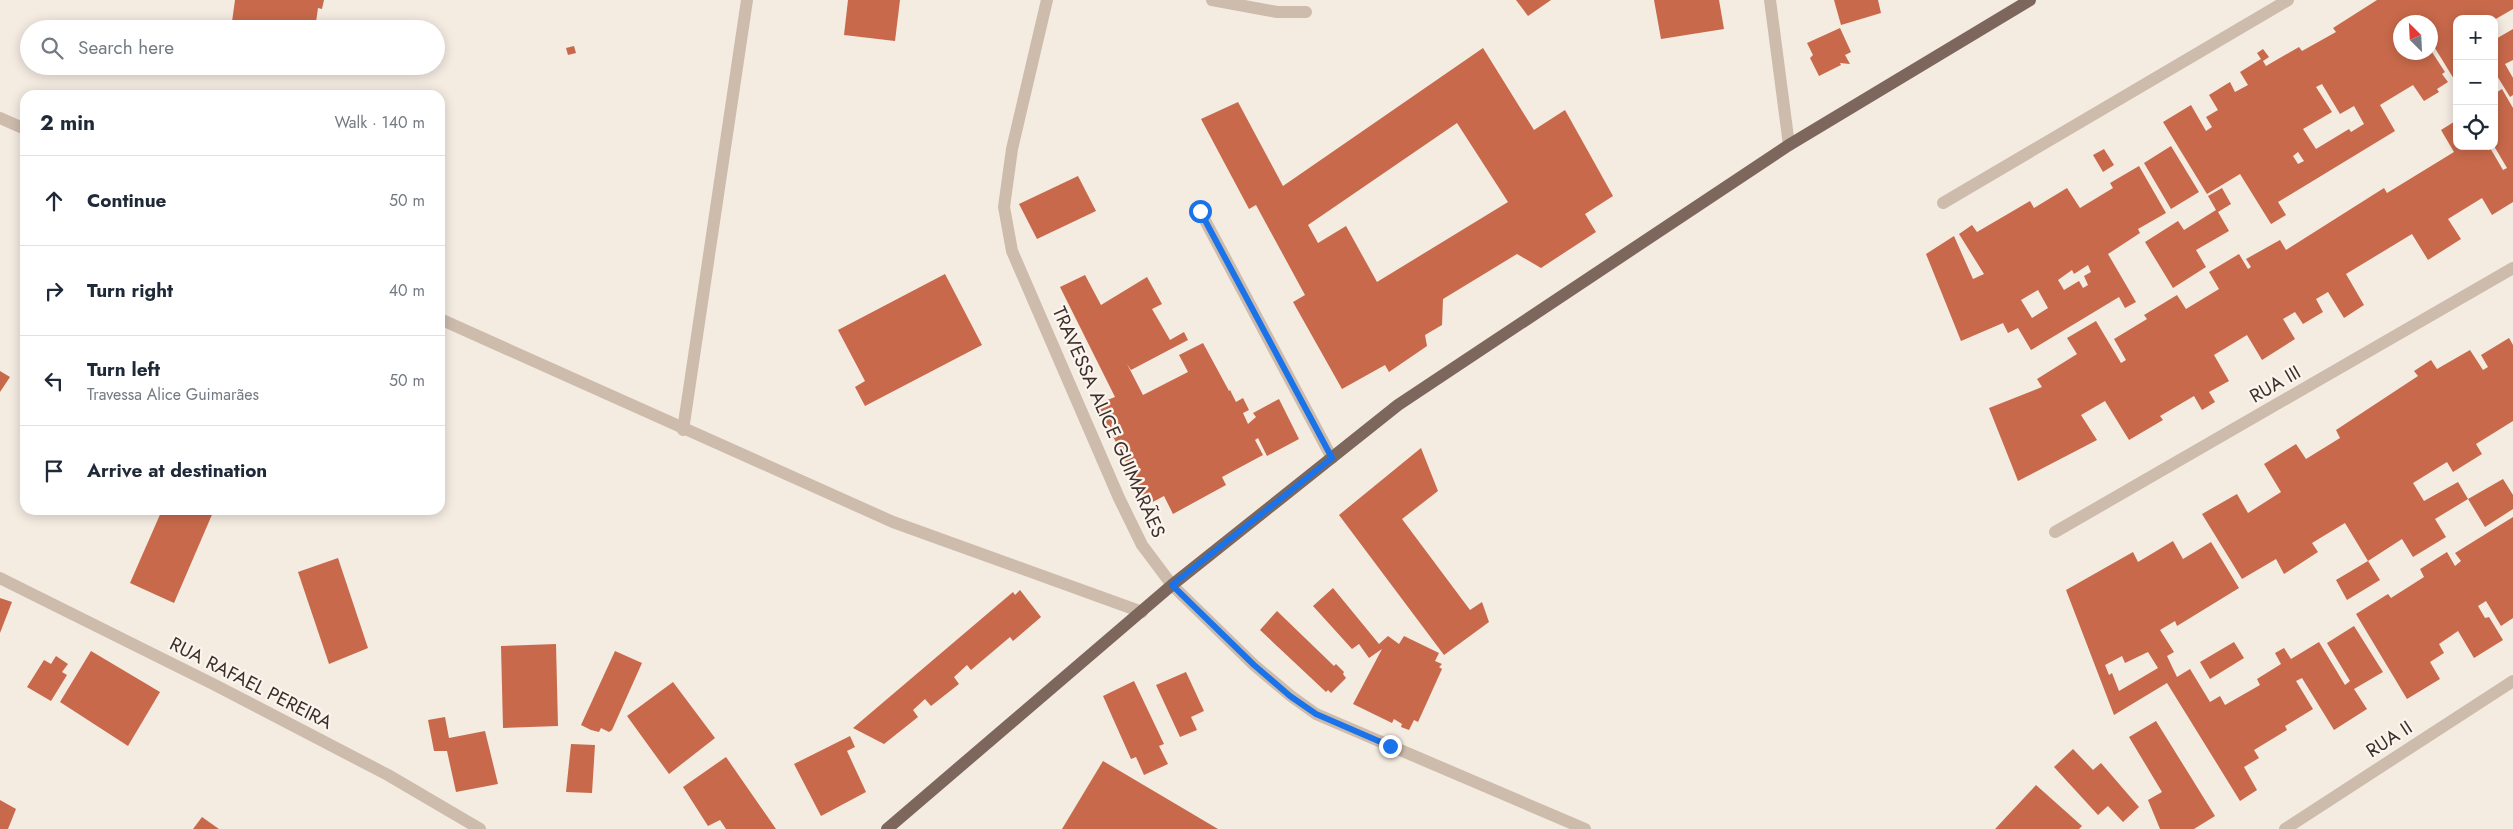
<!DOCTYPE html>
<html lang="en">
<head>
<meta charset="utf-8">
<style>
  body { margin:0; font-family:Jost,sans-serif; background:#f6f6f7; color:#1f2937 }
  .controls { position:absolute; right:15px; top:15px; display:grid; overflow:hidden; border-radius:10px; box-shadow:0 2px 12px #0003 }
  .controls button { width:45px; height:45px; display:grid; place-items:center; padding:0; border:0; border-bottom:1px solid #e0e1e3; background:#fff; color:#1f2937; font:25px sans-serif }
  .compass { position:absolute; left:2393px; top:15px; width:45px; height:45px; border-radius:50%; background:#fff; box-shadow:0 2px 12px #0003; rotate:336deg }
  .stop { position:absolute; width:15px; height:15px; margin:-11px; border:4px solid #1a73e8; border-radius:50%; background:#fff }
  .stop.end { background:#1a73e8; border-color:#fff; box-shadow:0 1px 5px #0008 }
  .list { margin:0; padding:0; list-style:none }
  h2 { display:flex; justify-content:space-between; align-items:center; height:65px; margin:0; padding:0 20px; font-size:21px }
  h2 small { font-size:16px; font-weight:400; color:#747a83 }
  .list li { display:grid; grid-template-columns:32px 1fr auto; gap:15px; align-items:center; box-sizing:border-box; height:90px; padding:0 20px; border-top:1px solid #e0e1e3 }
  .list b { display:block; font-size:19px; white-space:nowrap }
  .list p { margin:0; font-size:16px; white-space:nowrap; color:#747a83 }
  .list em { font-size:16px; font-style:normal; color:#747a83 }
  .icon { flex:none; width:28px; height:28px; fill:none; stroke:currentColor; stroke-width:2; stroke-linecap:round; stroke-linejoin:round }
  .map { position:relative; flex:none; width:2513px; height:829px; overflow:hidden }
  .search { position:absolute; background:#fff; box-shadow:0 2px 12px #0003; left:20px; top:20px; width:425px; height:55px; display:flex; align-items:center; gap:12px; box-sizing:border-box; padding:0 18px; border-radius:28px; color:#747a83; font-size:19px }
  .panel { position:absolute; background:#fff; box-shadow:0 2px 12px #0003; left:20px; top:90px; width:425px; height:425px; border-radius:15px }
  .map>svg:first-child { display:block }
  .building { fill:#c8694b; fill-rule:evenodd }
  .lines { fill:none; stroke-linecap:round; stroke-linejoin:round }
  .minor { stroke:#cdbbac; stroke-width:12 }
  .major { stroke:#7d675c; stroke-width:12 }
  .route { stroke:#1a73e8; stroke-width:6 }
  .labels { text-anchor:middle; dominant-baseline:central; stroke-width:4.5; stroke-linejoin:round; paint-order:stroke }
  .street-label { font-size:19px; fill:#3b302b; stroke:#fbf5ee }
</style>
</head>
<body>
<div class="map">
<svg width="2513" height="829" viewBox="0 0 2513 829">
  <rect width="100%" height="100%" fill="#f4ebe1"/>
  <g class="building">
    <polygon points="235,0 324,0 322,9 318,8 315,29 231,29"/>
    <polygon points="848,0 900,0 895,41 844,35"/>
    <polygon points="1516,0 1551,0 1528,16"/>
    <polygon points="1654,0 1719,0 1724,29 1661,39"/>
    <polygon points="1834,0 1878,0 1881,13 1841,25"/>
    <path d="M2377 0H2513V9L2494 20 2457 19V84L2430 40V22H2400V52H2430V49L2445 72 2442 74 2448 82 2437 89 2439 92 2424 101 2413 85 2380 105 2395 131 2278 202 2286 215 2271 224 2240 174 2207 194 2163 122 2191 105 2206 131 2212 127 2206 117 2218 110 2209 95 2230 82 2235 92 2248 85 2240 72 2261 59 2257 53 2263 49 2269 57 2263 61 2266 66 2299 47 2302 51 2336 32 2333 28ZM2322 84 2340 114 2354 106 2364 124 2351 132 2349 129 2316 149 2303 129 2332 112 2316 87ZM2298 152 2304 161 2298 164 2293 156Z"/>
    <polygon points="1840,28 1851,52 1845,55 1850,64 1840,63 1841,65 1819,76 1810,58 1813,55 1807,43"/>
    <polygon points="2513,29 2513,60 2505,64 2513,78 2513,95 2510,97 2494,71 2494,40"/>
    <polygon points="574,46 576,53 568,55 566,48"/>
    <path d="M1483 48 1534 130 1565 110 1613 196 1585 214 1596 232 1541 268 1517 254 1443 299 1442 325 1425 335 1427 346 1389 372 1385 365 1342 389 1293 302 1305 295 1256 205 1249 209 1201 119 1238 102 1283 186ZM1457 123 1508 202 1377 282 1346 226 1318 243 1308 225Z"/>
    <polygon points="2502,89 2513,108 2513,202 2492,215 2482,198 2448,219 2461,239 2428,260 2412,234 2346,274 2364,305 2344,318 2328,292 2316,299 2323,312 2303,324 2295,312 2283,319 2295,339 2262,360 2247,335 2214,355 2229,381 2209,392 2215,402 2202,410 2194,396 2160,416 2163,420 2129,440 2105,401 2081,415 2097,440 2018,481 1989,408 2042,387 2037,379 2077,354 2067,338 2096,321 2121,363 2126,360 2114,339 2147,319 2144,315 2177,295 2186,309 2219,289 2209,272 2239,254 2248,269 2251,267 2246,259 2280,240 2286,250 2384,188 2387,193 2454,152 2441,130 2457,120 2457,146 2489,146 2503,170 2507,168 2494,146 2494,94"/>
    <polygon points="2171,146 2199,192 2171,209 2144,163"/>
    <polygon points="2104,149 2114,165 2103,172 2093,155"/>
    <path d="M2139 166 2166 213 2138 229 2140 233 2108 254 2136 302 2125 308 2119 297 2031 350 2018 328 2008 333 2003 323 1961 341 1926 254 1954 236 1973 279 1984 274 1959 234 1972 225 1977 232 2030 201 2034 208 2067 188 2080 208 2113 188 2110 183ZM2088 265 2091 272 2084 276 2088 285 2083 288 2079 281 2064 290 2058 280 2072 270 2074 274ZM2038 290 2048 308 2032 318 2021 300Z"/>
    <polygon points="1078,176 1096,211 1037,239 1019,204"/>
    <polygon points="2222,188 2231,204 2218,212 2229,231 2196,250 2206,267 2173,288 2145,242 2178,221 2184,230 2216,210 2208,196"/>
    <polygon points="945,274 982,345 865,406 855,387 865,381 838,330"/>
    <polygon points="1085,275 1101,305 1147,277 1162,304 1152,309 1170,340 1184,332 1188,340 1131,370 1127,364 1143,395 1188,372 1179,355 1203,343 1229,391 1230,390 1236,402 1243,398 1249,410 1243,413 1248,424 1256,417 1253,413 1279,399 1299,439 1267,456 1258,438 1255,440 1263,455 1222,477 1226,485 1173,514 1164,496 1147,505 1097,404 1115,397 1060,287"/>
    <polygon points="2509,338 2513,345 2513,421 2476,444 2482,454 2453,472 2447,462 2413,483 2424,501 2458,482 2468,499 2435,519 2446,537 2413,557 2402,539 2368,561 2345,523 2312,543 2318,552 2284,574 2276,559 2242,579 2202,514 2237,494 2248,513 2281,492 2264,464 2296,444 2306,459 2340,438 2336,430 2418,376 2414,371 2431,360 2437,369 2470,350 2483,370 2488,367 2481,355"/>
    <polygon points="0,371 10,377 0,392"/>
    <polygon points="1421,448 1438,491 1402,519 1470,610 1482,602 1489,622 1444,655 1339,515"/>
    <polygon points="2503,479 2513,495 2513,509 2485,527 2468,499"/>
    <polygon points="162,510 214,510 174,603 130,583"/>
    <polygon points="2513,517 2513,618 2501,626 2486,601 2478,606 2485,618 2489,617 2503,640 2474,658 2458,631 2439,644 2444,653 2430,662 2440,679 2407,699 2356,614 2388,594 2391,598 2424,577 2420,569 2447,552 2455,566 2461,561 2455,553"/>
    <path d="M2173 541 2183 559 2211 542 2239 588 2177 626 2175 621 2160 630 2174 652 2167 656 2177 677 2190 669 2210 702 2220 696 2225 705 2260 685 2257 679 2281 664 2275 653 2284 648 2291 659 2319 642 2345 685 2350 681 2327 643 2354 626 2383 672 2354 689 2367 709 2334 730 2302 678 2296 681 2313 709 2285 726 2287 730 2254 750 2259 758 2244 767 2257 790 2240 801 2167 683 2114 715 2066 590 2133 552 2138 562ZM2148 652 2158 668 2119 691 2112 673 2109 675 2105 665 2122 656 2125 663Z"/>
    <polygon points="338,558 368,648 329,664 298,572"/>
    <polygon points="2368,561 2380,580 2347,600 2336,580"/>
    <polygon points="1333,588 1379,644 1388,636 1399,644 1404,636 1439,653 1435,661 1442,664 1439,667 1442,669 1418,722 1414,720 1409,730 1401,727 1402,724 1394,719 1392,723 1353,704 1382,649 1369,658 1359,644 1352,649 1313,606"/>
    <polygon points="1020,590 1041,617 1013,641 1010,637 971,670 967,665 954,677 959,684 931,706 925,699 913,710 918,717 884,744 853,728 1013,592 1015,595"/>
    <polygon points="0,598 12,602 0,633"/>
    <polygon points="1277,611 1334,666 1336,664 1344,672 1343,674 1346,678 1331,693 1328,690 1326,692 1260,630"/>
    <polygon points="2234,642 2244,658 2210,679 2200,662"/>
    <polygon points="556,644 558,726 503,728 501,646"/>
    <polygon points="91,651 160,692 128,746 60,702"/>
    <polygon points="615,651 642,663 612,730 609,732 601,728 599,732 591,730 581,725"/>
    <polygon points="56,656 68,664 62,672 67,675 51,701 27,687 44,660 51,664"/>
    <polygon points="1186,672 1204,711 1191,717 1197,730 1180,737 1156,685"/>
    <polygon points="1134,681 1164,744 1159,746 1168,764 1144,775 1136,757 1131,759 1103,696"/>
    <polygon points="673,682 715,738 669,774 627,716"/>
    <polygon points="445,717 449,738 485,731 498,784 456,792 447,751 434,751 428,720"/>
    <polygon points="2156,721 2215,816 2194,829 2160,829 2148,800 2162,792 2129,737"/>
    <polygon points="850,736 855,747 847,751 866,792 821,816 794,764"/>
    <polygon points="571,744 595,745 592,793 566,792"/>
    <polygon points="2073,749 2093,770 2101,763 2139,807 2123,822 2108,806 2098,815 2054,767"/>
    <polygon points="726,757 776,829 726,829 720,820 708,826 683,787"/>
    <polygon points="1103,761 1218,829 1062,829"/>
    <polygon points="2036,785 2082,826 2079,829 1995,829"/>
    <polygon points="0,800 16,809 8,829 0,829"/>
    <polygon points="202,817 219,829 193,829"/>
  </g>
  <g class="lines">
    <g class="minor">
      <polyline points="1047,0 1012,149 1004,207 1012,251 1119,498 1142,545 1172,585 1254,665 1291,696 1316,714 1585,829"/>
      <polyline points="1212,0 1277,12 1306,12"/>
      <polyline points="1770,0 1789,145"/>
      <polyline points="0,118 25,129"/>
      <polyline points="1943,203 2288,0"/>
      <polyline points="1200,211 1332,458"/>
      <polyline points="440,319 893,522 1142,612"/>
      <polyline points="683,430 747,0"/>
      <polyline points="2055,532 2513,268"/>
      <polyline points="0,578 213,684 388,775 480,829"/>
      <polyline points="2285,829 2513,681"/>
    </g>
    <polyline class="major" points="887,829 1172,585 1398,405 1789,145 2030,0"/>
  </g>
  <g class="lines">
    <polyline class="route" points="1200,211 1332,458 1172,585 1254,665 1290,696 1316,714 1390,746"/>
  </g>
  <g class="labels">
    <g class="street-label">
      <text transform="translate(2275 384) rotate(-30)">RUA III</text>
      <text transform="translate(1109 422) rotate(66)">TRAVESSA ALICE GUIMARÃES</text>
      <text transform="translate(251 683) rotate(27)">RUA RAFAEL PEREIRA</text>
      <text transform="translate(2389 739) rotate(-33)">RUA II</text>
    </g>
  </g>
</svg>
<div class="controls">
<button>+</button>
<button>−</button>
<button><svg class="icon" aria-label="locate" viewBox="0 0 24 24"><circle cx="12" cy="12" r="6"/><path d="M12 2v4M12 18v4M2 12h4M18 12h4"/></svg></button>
</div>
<svg class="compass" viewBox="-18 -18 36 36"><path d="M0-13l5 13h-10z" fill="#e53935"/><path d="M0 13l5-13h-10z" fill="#747a83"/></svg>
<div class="stop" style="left:1200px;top:211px"></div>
<div class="stop end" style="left:1390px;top:746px"></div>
<div class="search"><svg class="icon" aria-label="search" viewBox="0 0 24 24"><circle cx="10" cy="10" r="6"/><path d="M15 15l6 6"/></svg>Search here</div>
<section class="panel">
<h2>2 min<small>Walk · 140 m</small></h2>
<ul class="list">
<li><svg class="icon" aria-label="ahead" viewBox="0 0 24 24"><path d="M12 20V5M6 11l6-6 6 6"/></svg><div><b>Continue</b></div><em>50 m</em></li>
<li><svg class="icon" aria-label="right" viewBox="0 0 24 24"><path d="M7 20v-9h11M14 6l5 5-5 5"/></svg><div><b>Turn right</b></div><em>40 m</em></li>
<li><svg class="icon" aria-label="left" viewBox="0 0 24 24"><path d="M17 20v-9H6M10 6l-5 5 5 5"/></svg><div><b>Turn left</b><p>Travessa Alice Guimarães</p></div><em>50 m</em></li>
<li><svg class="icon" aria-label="arrive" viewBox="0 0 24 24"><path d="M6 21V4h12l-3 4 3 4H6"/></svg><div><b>Arrive at destination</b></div></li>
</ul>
</section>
</div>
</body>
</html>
